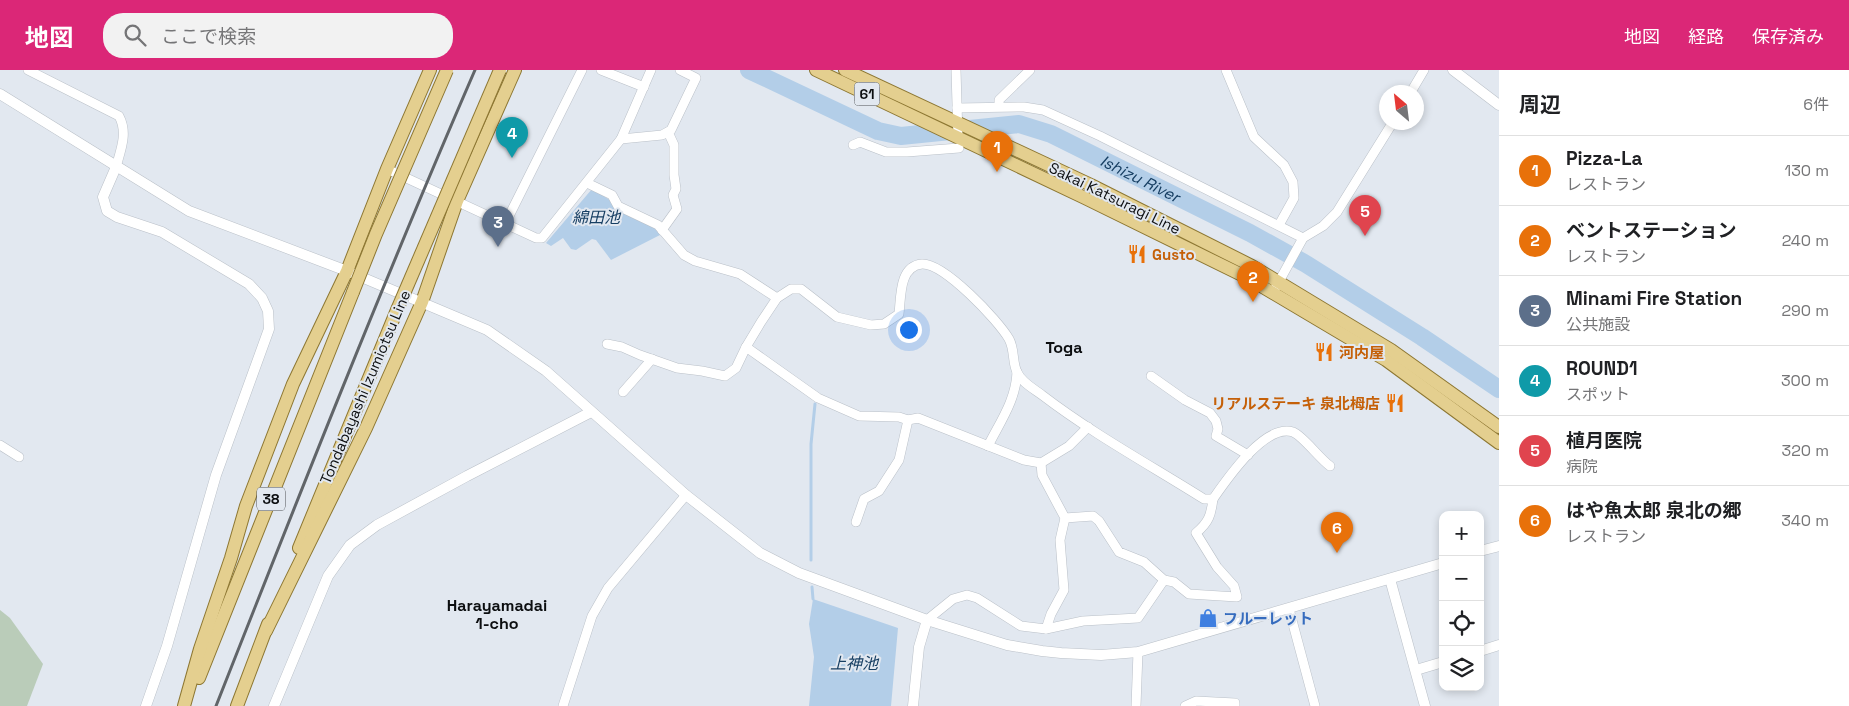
<!DOCTYPE html>
<html lang="ja">
<head>
<meta charset="utf-8">
<style>
  body { margin:0; font-family:"Space Grotesk","Noto Sans JP",sans-serif; background:#f2f2f2; color:#202124 }
  .controls { position:absolute; right:15px; bottom:15px; display:grid; overflow:hidden; border-radius:10px; box-shadow:0 2px 8px #0003 }
  .controls button { width:45px; height:45px; display:grid; place-items:center; padding:0; border:0; border-bottom:1px solid #e0e0e0; background:#fff; color:#202124; font:25px sans-serif }
  .compass { position:absolute; left:1379px; top:15px; width:45px; height:45px; border-radius:50%; background:#fff; box-shadow:0 2px 8px #0003; rotate:332deg }
  .you { position:absolute; left:908px; top:259px; width:18px; height:18px; margin:-12px; border:4px solid #fff; border-radius:50%; background:#1a73e8; box-shadow:0 0 0 8px #1a73e833 }
  .badge { display:grid; place-items:center; width:32px; height:32px; border-radius:50%; background:#db2777; color:#fff; font-size:16px; font-weight:700 }
  .pin { position:absolute; translate:-50% -41px; filter:drop-shadow(0 1px 2px #0008) }
  .pin::after { content:''; position:absolute; top:26px; width:18px; height:15px; background:inherit; clip-path:polygon(0 0,100% 0,50% 100%) }
  .list { margin:0; padding:0; list-style:none }
  h2 { display:flex; justify-content:space-between; align-items:center; height:65px; margin:0; padding:0 20px; font-size:21px }
  h2 small { font-size:16px; font-weight:400; color:#757577 }
  .list li { display:grid; grid-template-columns:32px 1fr auto; gap:15px; align-items:center; box-sizing:border-box; height:70px; padding:0 20px; border-top:1px solid #e0e0e0 }
  .list b { display:block; font-size:19px; white-space:nowrap }
  .list p { margin:0; font-size:16px; white-space:nowrap; color:#757577 }
  .list em { font-size:16px; font-style:normal; color:#757577 }
  .icon { flex:none; width:28px; height:28px; fill:none; stroke:currentColor; stroke-width:2; stroke-linecap:round; stroke-linejoin:round }
  .map { position:relative; flex:none; width:1499px; height:636px; overflow:hidden }
  header { display:flex; align-items:center; gap:30px; box-sizing:border-box; height:70px; padding:0 25px; background:#db2777; color:#fff }
  header strong { font-size:24px }
  nav { display:flex; gap:28px; margin-inline-start:auto; font-size:18px }
  .search { width:350px; height:45px; background:#f2f2f2; display:flex; align-items:center; gap:12px; box-sizing:border-box; padding:0 18px; border-radius:20px; color:#757577; font-size:19px }
  main { display:flex }
  aside { flex:1; background:#fff }
  .map>svg:first-child { display:block }
  .green { fill:#baccb9 }
  .water { fill:#b3cee8 }
  .lines { fill:none; stroke-linecap:round; stroke-linejoin:round }
  .stream { stroke:#b3cee8; stroke-width:3 }
  .river { stroke:#b3cee8; stroke-width:18 }
  .minor-casing { stroke:#bac0c8; stroke-width:10 }
  .tertiary-casing { stroke:#bac0c8; stroke-width:11 }
  .primary-casing { stroke:#8d7732; stroke-width:14 }
  .minor { stroke:#fff; stroke-width:9 }
  .tertiary { stroke:#fff; stroke-width:10 }
  .primary { stroke:#e4cf8f; stroke-width:12 }
  .rail { stroke:#616569; stroke-width:3 }
  .primary-bridge-casing { stroke:#8d7732; stroke-width:14; stroke-linecap:butt }
  .primary-bridge { stroke:#e4cf8f; stroke-width:12 }
  .labels { text-anchor:middle; dominant-baseline:central; stroke-width:4; stroke-linejoin:round; paint-order:stroke }
  .shield { fill:#e2e8f0; stroke:#4c4f53; stroke-width:1 }
  .shield-label { font-size:14px; font-weight:bold; fill:#0c0e10 }
  .street-label { font-size:15px; fill:#0c0e10; stroke:#e2e8f0 }
  .food-label { font-size:15px; font-weight:bold; fill:#c56008; stroke:#e2e8f0; text-anchor:start }
  .shop-label { font-size:15px; font-weight:bold; fill:#366cbe; stroke:#e2e8f0; text-anchor:start }
  .water-label { font-size:16px; font-style:italic; fill:#173f63; stroke:#e2e8f0 }
  .neighbourhood-label { font-size:16px; font-weight:bold; fill:#0c0e10; stroke:#e2e8f0 }
</style>
</head>
<body>
<header>
<strong>地図</strong>
<div class="search"><svg class="icon" aria-label="search" viewBox="0 0 24 24"><circle cx="10" cy="10" r="6"/><path d="M15 15l6 6"/></svg>ここで検索</div>
<nav><a>地図</a><a>経路</a><a>保存済み</a></nav>
</header>
<main>
<div class="map">
<svg width="1499" height="636" viewBox="0 0 1499 636">
  <rect width="100%" height="100%" fill="#e2e8f0"/>
  <polygon class="green" points="0,540 10,548 43,594 27,636 0,636"/>
  <g class="water">
    <polygon points="592,119 657,159 660,165 611,190 596,170 592,169 576,180 571,179 563,168 551,176 546,173"/>
    <polygon points="813,529 898,558 891,636 809,636 814,587 809,554"/>
  </g>
  <g class="lines">
    <g class="stream">
      <polyline points="811,490 811,374 815,334"/>
      <polyline points="812,517 813,529"/>
    </g>
    <path class="river" id="s1" d="M749 0 878 61 901 66 1019 54 1051 64 1250 163 1306 194 1422 267 1499 319"/>
    <g class="minor-casing">
      <g id="minor">
        <path d="M28 0 119 46C128 63 121 79 116 97"/>
        <polyline points="601,0 644,17"/>
        <polyline points="956,0 958,68"/>
        <polyline points="1226,0 1254,67 1284,95 1293,112 1294,128 1279,155"/>
        <polyline points="1411,22 1424,0"/>
        <polyline points="999,36 999,30 1030,0"/>
        <polyline points="957,38 1024,37 1043,40 1100,66 1303,168"/>
        <polyline points="621,69 662,65 671,60 696,8 680,0"/>
        <polyline points="853,75 860,72 886,82 907,82 959,78"/>
        <polyline points="387,99 536,168 542,168 621,69 651,0"/>
        <polyline points="587,113 612,125 618,136 658,155 684,185 695,191 740,204 777,228"/>
        <polyline points="505,154 582,0"/>
        <polyline points="662,160 677,139 673,125 676,119 674,105 674,75 668,62"/>
        <polyline points="1276,217 1303,168 1323,156 1337,142 1393,52"/>
        <polyline points="607,274 622,277 640,285 677,298 702,301 725,306 736,298 746,277 818,328 859,346 899,347 908,350 918,348 1024,390 1041,393 1069,376 1088,357"/>
        <path d="M746 277 761 252 777 228 791 219H801L837 247 871 255 884 254 899 244C901 227 899 196 922 194 944 193 998 250 1009 269 1015 280 1012 292 1017 302 1021 312 1034 319 1042 325 1093 364 1150 395 1204 429H1213C1211 445 1209 452 1196 463L1217 497 1234 516 1237 527 1189 524 1174 512 1164 510 1144 492 1119 482 1099 451 1093 446 1065 448"/>
        <polyline points="1151,306 1185,330 1210,343 1216,351 1218,359 1216,366 1248,385"/>
        <polyline points="623,322 652,289"/>
        <polyline points="0,375 19,387"/>
        <path d="M988 376C1000 352 1016 330 1017 302"/>
        <polyline points="1041,393 1042,405 1065,448 1060,470 1064,520 1051,544 1046,559"/>
        <path d="M1213 429C1227 409 1265 353 1293 362 1303 366 1319 388 1330 396"/>
        <polyline points="856,452 864,429 879,421 899,390 908,350"/>
        <polyline points="1289,539 1315,636"/>
        <polyline points="927,550 953,529 967,525 977,528 1021,556 1046,559 1083,551 1138,548 1164,510"/>
        <polyline points="563,636 592,546 608,518 686,425"/>
        <polyline points="1136,636 1138,582"/>
        <polyline points="1185,636 1196,631 1235,633 1235,636"/>
      </g>
    </g>
    <g class="tertiary-casing">
      <g id="tertiary">
        <polyline points="1453,0 1499,35"/>
        <polyline points="0,24 189,141 347,201 487,260 546,301 686,425 760,483 799,503 927,550 1007,575 1042,581 1061,583 1101,585 1138,582 1443,493"/>
        <polyline points="116,97 103,127 107,141 117,147 162,162 249,214 262,228 268,241 269,259 216,405 167,576 146,636"/>
        <polyline points="1480,481 1499,476"/>
        <polyline points="1390,509 1425,636"/>
        <polyline points="1480,581 1499,575"/>
        <polyline points="1416,600 1443,592"/>
        <polyline points="274,636 328,506 350,475 377,455 467,406 591,342"/>
        <polyline points="913,636 919,577 927,550"/>
      </g>
    </g>
    <g class="primary-casing">
      <g id="primary">
        <polyline points="816,0 1085,128 1246,207 1386,290 1499,373"/>
        <polyline points="845,0 1091,115 1252,196 1391,280 1499,357"/>
        <polyline points="299,478 397,240"/>
        <polyline points="266,561 366,358 422,232 457,131 515,0"/>
        <polyline points="199,608 353,222"/>
        <polyline points="184,636 200,579 231,488 246,436 293,314 347,201 387,99 430,0"/>
        <polyline points="237,636 268,554"/>
      </g>
    </g>
    <use href="#minor" class="minor"/>
    <use href="#tertiary" class="tertiary"/>
    <use href="#primary" class="primary"/>
    <path class="rail" d="M216 636C300 423 384 210 475 0"/>
    <g class="primary-bridge-casing">
      <g id="primary-bridge">
        <polyline points="353,222 376,164 447,0"/>
        <polyline points="397,240 500,0"/>
      </g>
    </g>
    <use href="#primary-bridge" class="primary-bridge"/>
  </g>
  <defs>
    <g id="restaurant-bare" transform="scale(1.5)"><path d="M-5-6h1v4h1v-4h1v4h1v-4h1v5L-1.5 .5V6h-2V.5L-5-1ZM5-6V6H3V1.5H1.5Q1.5-4 5-6Z" fill="#e8710a" stroke="#e2e8f0" stroke-width="2.5" paint-order="stroke"/></g>
    <g id="shop-bare" transform="scale(1.5)"><path d="M-5-2.5h2.3a2.7 3.5 0 0 1 5.4 0H5L5.5 6h-11ZM-1.5-2.5h3a1.5 2.3 0 0 0-3 0Z" fill="#3f7fe0" stroke="#e2e8f0" stroke-width="2.5" paint-order="stroke"/></g>
  </defs>
  <g fill-rule="evenodd">
    <use href="#restaurant-bare" x="1137" y="184"/>
    <use href="#restaurant-bare" x="1324" y="282"/>
    <use href="#restaurant-bare" x="1395" y="333"/>
    <use href="#shop-bare" x="1208" y="548"/>
  </g>
  <g class="labels">
    <g class="shield">
      <rect x="854.5" y="12.5" width="25" height="23" rx="4"/>
      <rect x="257" y="417.5" width="28" height="23" rx="4"/>
    </g>
    <g class="shield-label">
      <text x="867" y="24">61</text>
      <text x="271" y="429">38</text>
    </g>
    <g class="street-label">
      <text transform="translate(1115 128) rotate(26)">Sakai Katsuragi Line</text>
      <text transform="translate(365 317) rotate(-67)">Tondabayashi Izumiotsu Line</text>
    </g>
    <g class="food-label">
      <text x="1152" y="184">Gusto</text>
      <text x="1339" y="282">河内屋</text>
      <text x="1380" y="333" text-anchor="end">リアルステーキ 泉北栂店</text>
    </g>
    <g class="shop-label">
      <text x="1223" y="548">フルーレット</text>
    </g>
    <g class="water-label">
      <text stroke="none"><textPath href="#s1" startOffset="418">Ishizu River</textPath></text>
      <text x="596" y="147">綿田池</text>
      <text x="854" y="593">上神池</text>
    </g>
    <g class="neighbourhood-label">
      <text x="1064" y="277">Toga</text>
      <text x="497" y="535">Harayamadai<tspan x="497" dy="18">1-cho</tspan></text>
    </g>
  </g>
</svg>
<div class="controls">
<button>+</button>
<button>−</button>
<button><svg class="icon" aria-label="locate" viewBox="0 0 24 24"><circle cx="12" cy="12" r="6"/><path d="M12 2v4M12 18v4M2 12h4M18 12h4"/></svg></button>
<button><svg class="icon" aria-label="layers" viewBox="0 0 24 24"><path d="M12 4l9 5-9 5-9-5zM3 14l9 5 9-5"/></svg></button>
</div>
<svg class="compass" viewBox="-18 -18 36 36"><path d="M0-13l5 13h-10z" fill="#e53935"/><path d="M0 13l5-13h-10z" fill="#757577"/></svg>
<div class="you"></div>
<div class="pin badge" style="left:997px;top:102px;background:#e8710a">1</div>
<div class="pin badge" style="left:1253px;top:232px;background:#e8710a">2</div>
<div class="pin badge" style="left:498px;top:177px;background:#5c6f8a">3</div>
<div class="pin badge" style="left:512px;top:88px;background:#0f9aa8">4</div>
<div class="pin badge" style="left:1365px;top:166px;background:#e0444e">5</div>
<div class="pin badge" style="left:1337px;top:483px;background:#e8710a">6</div>
</div>
<aside>
<h2>周辺<small>6件</small></h2>
<ul class="list">
<li><span class="badge" style="background:#e8710a">1</span><div><b>Pizza-La</b><p>レストラン</p></div><em>130 m</em></li>
<li><span class="badge" style="background:#e8710a">2</span><div><b>ベントステーション</b><p>レストラン</p></div><em>240 m</em></li>
<li><span class="badge" style="background:#5c6f8a">3</span><div><b>Minami Fire Station</b><p>公共施設</p></div><em>290 m</em></li>
<li><span class="badge" style="background:#0f9aa8">4</span><div><b>ROUND1</b><p>スポット</p></div><em>300 m</em></li>
<li><span class="badge" style="background:#e0444e">5</span><div><b>植月医院</b><p>病院</p></div><em>320 m</em></li>
<li><span class="badge" style="background:#e8710a">6</span><div><b>はや魚太郎 泉北の郷</b><p>レストラン</p></div><em>340 m</em></li>
</ul>
</aside>
</main>
</body>
</html>
